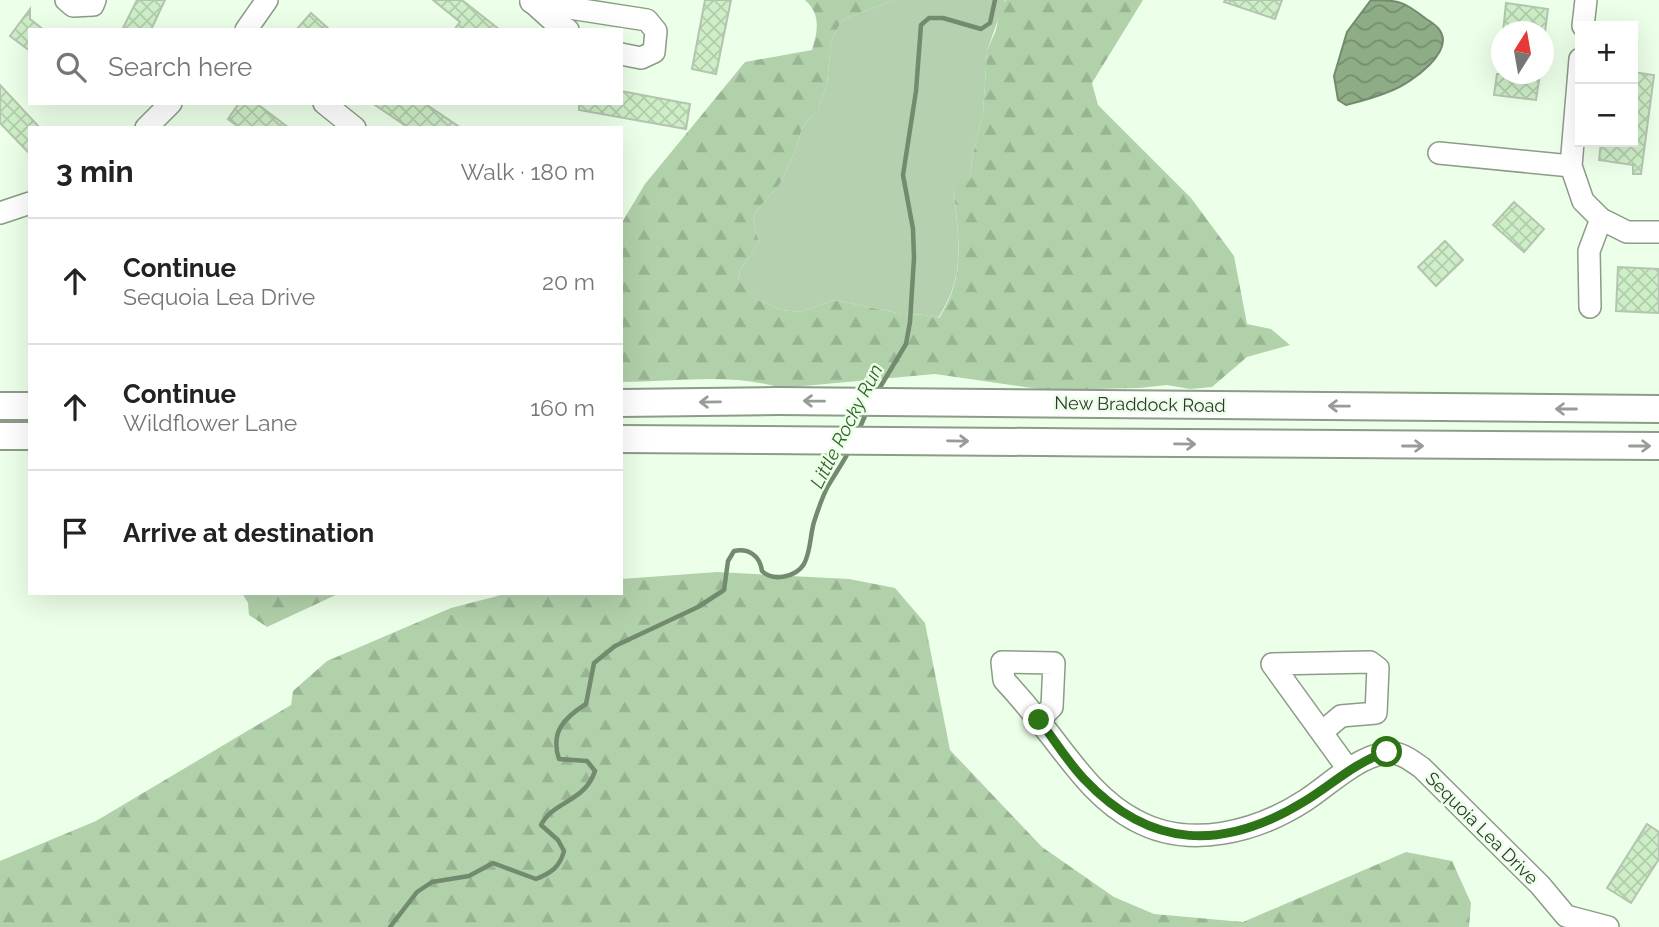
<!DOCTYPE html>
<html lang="en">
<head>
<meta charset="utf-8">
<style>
  body { margin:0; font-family:Raleway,sans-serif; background:#f6f6f6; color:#222 }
  .controls { position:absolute; right:21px; top:21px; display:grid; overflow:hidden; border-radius:0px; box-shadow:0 7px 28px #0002 }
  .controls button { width:63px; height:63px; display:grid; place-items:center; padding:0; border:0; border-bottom:2px solid #e0e0e0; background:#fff; color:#222; font:35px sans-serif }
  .compass { position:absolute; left:1491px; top:21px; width:63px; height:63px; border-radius:50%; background:#fff; box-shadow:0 7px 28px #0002; rotate:11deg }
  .stop { position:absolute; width:21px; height:21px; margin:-16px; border:5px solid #2c7416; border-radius:50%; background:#fff }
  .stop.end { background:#2c7416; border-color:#fff; box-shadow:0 2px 7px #0008 }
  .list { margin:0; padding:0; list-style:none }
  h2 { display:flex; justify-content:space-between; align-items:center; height:91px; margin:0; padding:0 28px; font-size:30px }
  h2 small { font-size:23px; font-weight:400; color:#767676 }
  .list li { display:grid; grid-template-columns:46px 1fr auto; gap:21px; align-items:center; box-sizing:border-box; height:126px; padding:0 28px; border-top:2px solid #e0e0e0 }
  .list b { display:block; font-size:26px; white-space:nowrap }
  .list p { margin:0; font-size:23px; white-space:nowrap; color:#767676 }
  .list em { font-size:23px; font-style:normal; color:#767676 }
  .icon { flex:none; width:38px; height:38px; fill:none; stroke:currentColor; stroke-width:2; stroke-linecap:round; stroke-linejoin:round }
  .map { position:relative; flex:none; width:1659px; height:927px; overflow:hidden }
  .search { position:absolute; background:#fff; box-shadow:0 7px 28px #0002; left:28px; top:28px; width:595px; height:77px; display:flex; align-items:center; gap:18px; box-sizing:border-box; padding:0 24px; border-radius:0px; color:#767676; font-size:26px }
  .panel { position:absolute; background:#fff; box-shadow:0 7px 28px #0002; left:28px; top:126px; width:595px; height:469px; border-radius:0px }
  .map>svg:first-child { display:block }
  .green { fill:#b5d0ae }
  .forest { fill:url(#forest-firs) }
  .water { fill:url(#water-waves); stroke:#728a6d; stroke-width:2 }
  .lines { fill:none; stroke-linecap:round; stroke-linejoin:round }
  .stream { stroke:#728a6d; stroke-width:4.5 }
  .building { fill:url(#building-cross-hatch); stroke:#b4c5af; stroke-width:2 }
  .minor-casing { stroke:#8b9c87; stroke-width:24 }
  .major-casing { stroke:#8b9c87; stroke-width:30 }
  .minor { stroke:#fff; stroke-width:21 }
  .major { stroke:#fff; stroke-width:26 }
  .oneway { stroke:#989c97 }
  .route { stroke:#2c7416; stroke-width:9 }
  .labels { text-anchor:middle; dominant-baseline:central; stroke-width:5; stroke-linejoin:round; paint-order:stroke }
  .street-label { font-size:18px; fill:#31382f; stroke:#ecffe8 }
  .water-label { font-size:19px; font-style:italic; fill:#37612d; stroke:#ecffe8 }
</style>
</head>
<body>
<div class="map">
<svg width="1659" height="927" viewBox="0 0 1659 927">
  <defs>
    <pattern id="forest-firs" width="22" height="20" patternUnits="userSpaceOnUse" patternTransform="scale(1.75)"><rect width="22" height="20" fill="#b1d1aa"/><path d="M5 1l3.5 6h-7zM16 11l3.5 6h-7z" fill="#99b493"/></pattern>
    <pattern id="water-waves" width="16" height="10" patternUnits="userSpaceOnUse" patternTransform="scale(1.75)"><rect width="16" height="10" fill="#8ead87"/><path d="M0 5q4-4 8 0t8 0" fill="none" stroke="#758e6f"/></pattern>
    <pattern id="building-cross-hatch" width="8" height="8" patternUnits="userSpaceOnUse" patternTransform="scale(1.75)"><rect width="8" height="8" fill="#ceeec7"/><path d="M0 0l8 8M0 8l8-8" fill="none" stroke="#b1cdab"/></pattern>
  </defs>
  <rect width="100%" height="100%" fill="#ecffe8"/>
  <path class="green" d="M894 0H1005L987 51 983 114 972 158 970 182 954 188C957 238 968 273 938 318L925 315 902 314 834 300 801 312 781 310 756 299 738 280 740 270 759 242 753 221 756 211 780 184 796 149 802 128 818 107 827 85 831 41 842 20Z"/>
  <g class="forest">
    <path d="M805 0H894L842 20 831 41 827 85 818 107 802 128 796 149 780 184 756 211 753 221 759 242 740 270 738 279 756 299 781 310 801 312 834 300 902 314 925 315 939 318C968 273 957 237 954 188L959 178 970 181 972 158 983 114 987 51 996 30 1001 6 1006 0H1143L1092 83 1098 105 1191 198 1234 256 1247 324 1271 329 1290 345 1247 357 1212 387 1190 389 1167 385 1139 388 1046 390 935 374 781 388C728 372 675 382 621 382V224L645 184 745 62 812 50C818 31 821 14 805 0Z"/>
    <polygon points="717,572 849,579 895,588 925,623 950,750 1042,847 1114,897 1154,914 1243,922 1406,852 1452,861 1471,903 1469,927 0,927 0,861 96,821 291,705 293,691 327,661 451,608 509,593 621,593 621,579"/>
    <polygon points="242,593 340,593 267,627 249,615 248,603"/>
  </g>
  <path class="water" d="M1371 0C1399 0 1403 1 1425 18 1429 21 1435 24 1438 28 1458 51 1410 83 1393 90 1377 97 1362 101 1346 105L1338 100 1334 76 1347 32Z"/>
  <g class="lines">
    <g class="stream">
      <polyline points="876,394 906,344 910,322 914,258 913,229 903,175 916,91 921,25 929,18 943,18 981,29 990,23 995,0"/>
      <polyline points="858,432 867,411"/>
      <path d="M390 927 417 892 432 882 469 876 493 863 536 879C551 873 560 867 564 851L558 840 541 825C553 801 585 802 595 771L587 761 559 759C550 732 564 718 586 704L594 663 615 646 698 607 724 590 728 561 734 551C749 548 760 556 762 571 773 582 796 577 804 564 811 551 810 535 814 522 818 510 822 497 828 486 835 474 843 463 850 449"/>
    </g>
  </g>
  <g class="building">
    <polygon points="137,0 165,0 151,30 122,30"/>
    <polygon points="433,0 462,0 500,30 454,30 460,22"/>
    <polygon points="705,0 731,0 716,74 692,69"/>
    <polygon points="1225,0 1282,0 1275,19 1224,2"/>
    <polygon points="1506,3 1548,9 1545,32 1503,32"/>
    <polygon points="30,9 30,19 44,30 30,30 30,51 10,36"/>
    <polygon points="311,13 330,30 296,30"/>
    <polygon points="1633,72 1654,75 1641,174 1633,174 1633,165 1599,160 1601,142 1633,142"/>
    <polygon points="1497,74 1540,74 1536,100 1494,95"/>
    <polygon points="0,85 40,128 30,128 30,154 0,123"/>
    <polygon points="621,91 690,104 686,129 579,110 579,103 621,103"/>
    <polygon points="239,103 256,103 289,128 240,128 228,119"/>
    <polygon points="372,103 424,103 461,128 409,128"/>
    <polygon points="1514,202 1544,229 1524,252 1493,225"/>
    <polygon points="1445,241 1463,260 1436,286 1418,267"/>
    <polygon points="1618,267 1659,269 1659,313 1616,311"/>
    <polygon points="1647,824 1659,832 1659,859 1631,903 1607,888"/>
  </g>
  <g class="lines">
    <g class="minor-casing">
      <g id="minor">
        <polyline points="66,0 73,6 93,5 95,0"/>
        <polyline points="531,1 552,20 568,30"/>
        <polyline points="531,2 647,20 656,31 654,52 641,58 621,54"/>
        <polyline points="1583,26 1586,0"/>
        <polyline points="246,30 267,0"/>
        <polyline points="1580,59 1571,166 1583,201 1601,219 1627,232 1659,232"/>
        <polyline points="324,103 355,128"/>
        <polyline points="146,128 171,103"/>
        <polyline points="1439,153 1571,166"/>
        <polyline points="0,213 30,203"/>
        <polyline points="1590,307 1589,251 1601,219"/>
        <path d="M1039 720 1052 707 1054 663 1002 662 1004 680C1016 693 1028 707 1039 721 1068 756 1093 798 1135 820 1189 850 1257 832 1306 800 1330 784 1355 759 1384 753 1398 750 1411 760 1422 768L1540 885 1566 916 1608 927"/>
        <polyline points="1322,732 1341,716 1376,713 1378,668 1370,662 1272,664 1348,769"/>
      </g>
    </g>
    <g class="major-casing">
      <g id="major">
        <polyline points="621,403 778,401 1659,409"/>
        <polyline points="0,406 30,406"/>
        <polyline points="0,436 30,436"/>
        <path d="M621 439C967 440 1313 446 1659 446"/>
      </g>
    </g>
    <use href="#minor" class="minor"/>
    <use href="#major" class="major"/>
  </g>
  <defs><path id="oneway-shaft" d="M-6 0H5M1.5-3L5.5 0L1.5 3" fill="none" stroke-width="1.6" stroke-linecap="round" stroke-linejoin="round" transform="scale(1.75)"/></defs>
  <g class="oneway">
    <use href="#oneway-shaft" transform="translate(814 401) rotate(-179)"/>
    <use href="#oneway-shaft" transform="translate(710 402) rotate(179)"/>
    <use href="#oneway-shaft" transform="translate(1339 406) rotate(-179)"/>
    <use href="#oneway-shaft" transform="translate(1566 409) rotate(-180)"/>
    <use href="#oneway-shaft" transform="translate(958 441) rotate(1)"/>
    <use href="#oneway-shaft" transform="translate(1185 444) rotate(1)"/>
    <use href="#oneway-shaft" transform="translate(1413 446)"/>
    <use href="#oneway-shaft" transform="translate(1640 446)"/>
  </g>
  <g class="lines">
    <path class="route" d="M1039 720C1054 739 1067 761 1084 779 1151 850 1224 851 1305 801 1333 784 1355 762 1387 752"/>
  </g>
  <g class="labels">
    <g class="street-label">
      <text transform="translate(1140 404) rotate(1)">New Braddock Road</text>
      <text transform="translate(1482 828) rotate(45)">Sequoia Lea Drive</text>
    </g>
    <g class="water-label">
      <text transform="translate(846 426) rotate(-63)">Little Rocky Run</text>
    </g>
  </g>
</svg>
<div class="controls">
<button>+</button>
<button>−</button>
</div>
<svg class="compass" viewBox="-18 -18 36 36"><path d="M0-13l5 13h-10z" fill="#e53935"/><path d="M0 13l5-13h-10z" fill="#767676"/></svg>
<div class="stop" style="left:1387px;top:752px"></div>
<div class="stop end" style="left:1039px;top:720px"></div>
<div class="search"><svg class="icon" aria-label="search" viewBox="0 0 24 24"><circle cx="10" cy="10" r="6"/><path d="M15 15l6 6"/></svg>Search here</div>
<section class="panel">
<h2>3 min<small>Walk · 180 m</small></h2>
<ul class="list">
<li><svg class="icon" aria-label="ahead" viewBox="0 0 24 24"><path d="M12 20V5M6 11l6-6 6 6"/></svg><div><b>Continue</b><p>Sequoia Lea Drive</p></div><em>20 m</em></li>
<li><svg class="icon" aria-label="ahead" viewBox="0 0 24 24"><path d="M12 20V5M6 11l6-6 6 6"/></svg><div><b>Continue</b><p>Wildflower Lane</p></div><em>160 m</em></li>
<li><svg class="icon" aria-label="arrive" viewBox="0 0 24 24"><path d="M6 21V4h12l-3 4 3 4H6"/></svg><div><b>Arrive at destination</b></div></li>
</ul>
</section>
</div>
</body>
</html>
